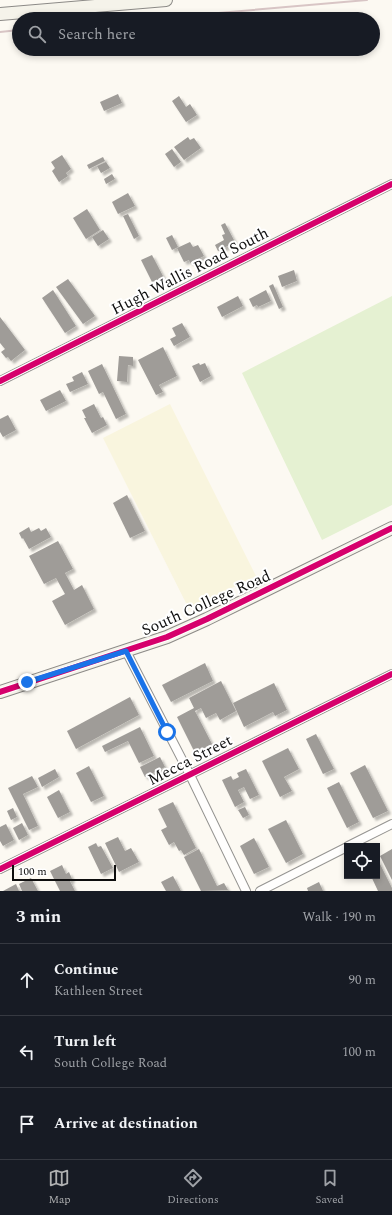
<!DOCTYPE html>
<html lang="en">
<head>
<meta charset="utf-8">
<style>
  body { margin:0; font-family:Spectral,serif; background:#20242c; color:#f1f3f6 }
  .controls { position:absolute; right:12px; bottom:12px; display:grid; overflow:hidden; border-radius:0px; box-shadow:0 2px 6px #0003 }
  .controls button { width:36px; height:36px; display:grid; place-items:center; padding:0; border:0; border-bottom:1px solid #363941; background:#171b24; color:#f1f3f6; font:20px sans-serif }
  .scale { position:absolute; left:12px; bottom:10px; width:104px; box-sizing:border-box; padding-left:4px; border:2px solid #0e0e0e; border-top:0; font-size:11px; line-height:14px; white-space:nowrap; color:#0e0e0e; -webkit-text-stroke:3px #fff; paint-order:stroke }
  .stop { position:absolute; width:12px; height:12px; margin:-9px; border:3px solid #1a73e8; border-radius:50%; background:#fff }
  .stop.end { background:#1a73e8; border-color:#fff; box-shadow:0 1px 4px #0008 }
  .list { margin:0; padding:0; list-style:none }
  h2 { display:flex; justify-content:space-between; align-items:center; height:52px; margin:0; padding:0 16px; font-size:17px }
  h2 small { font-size:13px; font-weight:400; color:#9ea1a6 }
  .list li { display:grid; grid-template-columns:26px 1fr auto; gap:12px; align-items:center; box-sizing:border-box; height:72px; padding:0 16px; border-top:1px solid #363941 }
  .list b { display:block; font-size:15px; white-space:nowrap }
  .list p { margin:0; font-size:13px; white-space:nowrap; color:#9ea1a6 }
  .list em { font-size:13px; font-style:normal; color:#9ea1a6 }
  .icon { flex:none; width:22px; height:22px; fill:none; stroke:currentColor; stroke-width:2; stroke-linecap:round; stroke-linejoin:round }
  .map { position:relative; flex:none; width:392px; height:891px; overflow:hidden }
  .search { position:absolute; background:#171b24; box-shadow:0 2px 6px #0003; left:12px; right:12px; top:12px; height:44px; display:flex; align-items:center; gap:10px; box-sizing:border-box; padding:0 14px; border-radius:22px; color:#9ea1a6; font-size:15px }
  .sheet { height:268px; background:#171b24 }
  nav { display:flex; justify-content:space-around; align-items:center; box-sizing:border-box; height:56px; border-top:1px solid #363941; background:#171b24; font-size:11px; color:#9ea1a6 }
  nav a { display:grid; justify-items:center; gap:2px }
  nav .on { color:#b0b1b2 }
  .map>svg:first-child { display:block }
  .farmland { fill:#f9f5de }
  .green { fill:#e5f1d2 }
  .building { fill:#9f9c98; filter:url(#shadow) }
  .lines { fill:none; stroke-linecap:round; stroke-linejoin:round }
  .street-casing { stroke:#959491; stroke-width:10 }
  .secondary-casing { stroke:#8c8a87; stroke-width:14 }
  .street { stroke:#fffefd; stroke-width:8 }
  .secondary { stroke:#f5f3ea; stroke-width:12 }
  .rail { stroke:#d8c5c5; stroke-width:2 }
  .cycleway-casing { stroke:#fff; stroke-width:8 }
  .cycleway { stroke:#d6006c; stroke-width:6 }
  .route { stroke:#1a73e8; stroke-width:5 }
  .labels { text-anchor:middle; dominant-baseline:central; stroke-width:4; stroke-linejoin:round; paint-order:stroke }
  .street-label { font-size:16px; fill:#0e0e0e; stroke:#fff }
</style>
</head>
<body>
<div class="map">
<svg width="392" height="891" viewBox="0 0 392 891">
  <defs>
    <filter id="shadow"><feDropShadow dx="3" dy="3" stdDeviation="1" flood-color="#0004"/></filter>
  </defs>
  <rect width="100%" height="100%" fill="#fcf9f2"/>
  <polygon class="farmland" points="170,404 256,576 189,609 103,438"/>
  <polygon class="green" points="392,296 392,505 322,540 242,373"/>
  <g class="building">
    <polygon points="118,94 122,103 104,111 100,102"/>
    <polygon points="179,96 186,107 190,104 197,115 186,122 172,101"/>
    <polygon points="188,137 190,140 194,138 201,148 184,160 174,147"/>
    <polygon points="172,149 181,162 174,167 165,154"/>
    <polygon points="62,155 71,169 66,173 68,176 59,182 52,171 55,168 51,162"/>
    <polygon points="103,157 105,161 89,169 87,165"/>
    <polygon points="106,162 110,168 101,173 97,166"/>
    <polygon points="112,174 115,179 106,184 104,179"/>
    <polygon points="128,193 135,206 118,214 112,202"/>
    <polygon points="87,209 100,230 86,239 73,218"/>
    <polygon points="128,214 139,236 134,239 123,216"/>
    <polygon points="225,223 235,242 218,251 215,245 224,240 222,235 225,234 221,225"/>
    <polygon points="103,230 109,239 98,246 92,237"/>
    <polygon points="172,235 178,247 172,250 166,238"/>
    <polygon points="190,242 193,247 198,245 204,256 190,263 189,260 184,262 177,248"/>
    <polygon points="152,255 164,278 153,284 141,260"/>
    <polygon points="294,270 297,281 282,287 278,276"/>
    <polygon points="68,279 95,316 83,324 56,287"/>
    <polygon points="273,284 283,307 279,309 269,286"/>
    <polygon points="53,290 76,326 65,333 42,298"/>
    <polygon points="266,290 271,301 258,307 257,305 253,307 249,299"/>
    <polygon points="238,296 243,306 222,317 217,307"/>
    <polygon points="0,317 25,350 11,361 8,357 6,358 1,352 5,349 0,343"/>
    <polygon points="182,323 190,337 174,346 170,339 176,336 172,328"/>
    <polygon points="163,347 177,376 159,385 163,392 156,395 138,360"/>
    <polygon points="119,356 133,357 133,366 128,365 127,382 117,381"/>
    <polygon points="199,363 200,365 205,363 211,376 200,382 192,366"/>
    <polygon points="102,364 126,414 116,419 103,392 99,394 88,371"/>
    <polygon points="82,372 88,384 70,392 66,384 74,381 72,377"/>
    <polygon points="60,390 66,401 46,411 40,400"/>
    <polygon points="94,404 101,418 103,417 107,425 92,433 84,418 86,418 82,410"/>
    <polygon points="8,415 16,430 3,437 0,432 0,419"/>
    <polygon points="127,495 145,531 130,538 113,503"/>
    <polygon points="29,527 31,532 39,528 41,531 46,528 51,537 29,549 23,538 22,539 19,533"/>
    <polygon points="58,541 73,569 65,573 74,590 82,585 94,609 65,625 52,601 65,594 56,578 44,584 29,556"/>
    <polygon points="205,663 213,681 171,702 162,685"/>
    <polygon points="221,681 236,711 220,720 216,713 206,718 201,708 195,711 212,744 195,753 177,717 194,708 189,698"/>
    <polygon points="274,683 287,710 275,716 273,712 244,727 233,703"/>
    <polygon points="130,697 139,715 76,749 67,731"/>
    <polygon points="140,727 154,756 139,763 128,741 105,752 102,746"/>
    <polygon points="316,734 334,769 323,774 306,739"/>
    <polygon points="288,748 299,769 284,777 292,791 280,797 262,761"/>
    <polygon points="160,757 165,767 145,777 140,767"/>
    <polygon points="365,765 388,811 373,818 350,773"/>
    <polygon points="89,766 104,796 91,802 76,773"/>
    <polygon points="55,769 59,777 42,787 38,778"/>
    <polygon points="246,769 259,795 250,799 244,787 238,790 244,802 235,807 222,780 231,776 233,780 239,777 237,773"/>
    <polygon points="32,776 38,787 23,794 38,826 29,830 8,788"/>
    <polygon points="339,782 359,822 347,828 327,788"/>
    <polygon points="59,790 70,812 58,818 47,797"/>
    <polygon points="173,802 196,848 184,855 181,850 179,851 174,842 169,845 161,830 167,827 158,809"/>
    <polygon points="245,807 249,815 243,818 238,810"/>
    <polygon points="13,808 17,817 11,820 7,811"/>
    <polygon points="286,820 303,854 286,863 268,829"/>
    <polygon points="22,823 28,835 19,840 13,828"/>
    <polygon points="6,824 14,840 3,846 0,841 0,827"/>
    <polygon points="118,837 125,851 131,848 139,862 119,872 105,843"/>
    <polygon points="254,838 269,867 254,874 240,846"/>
    <polygon points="96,843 98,847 101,846 113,868 101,874 88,847"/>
    <polygon points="199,849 217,886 224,883 228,890 201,891 184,857"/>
    <polygon points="392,849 392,880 380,856"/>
    <polygon points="377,858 392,888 392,891 378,891 371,876 377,876"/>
    <polygon points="62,865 66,874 69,872 72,879 70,881 75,891 60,891 50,871"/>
    <polygon points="173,876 181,891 166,891 161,882"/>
    <polygon points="31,878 38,891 22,891 19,884"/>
    <polygon points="319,882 323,891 308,891 307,888"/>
    <polygon points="16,884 19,891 3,891"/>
  </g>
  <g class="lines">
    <g class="street-casing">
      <g id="street">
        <polyline points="0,381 392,184"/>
        <polyline points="126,651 190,775 246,891"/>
        <polyline points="348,846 392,824"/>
        <polyline points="0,869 392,674"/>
        <polyline points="260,891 347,847"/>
      </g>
    </g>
    <g class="secondary-casing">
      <g id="secondary">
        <polyline points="0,14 166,0"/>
        <polyline points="0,692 167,637 207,619 392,528"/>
      </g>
    </g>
    <use href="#street" class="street"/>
    <use href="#secondary" class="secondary"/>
    <g class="rail">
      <polyline points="149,19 367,0"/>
      <polyline points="0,32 19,30"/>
    </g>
    <g class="cycleway-casing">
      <g id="cycleway">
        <polyline points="0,381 392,184"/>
        <polyline points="0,692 167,637 207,619 392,528"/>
        <polyline points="0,869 392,674"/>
      </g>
    </g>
    <use href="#cycleway" class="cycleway"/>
  </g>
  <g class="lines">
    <polyline class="route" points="27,682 126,651 167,732"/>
  </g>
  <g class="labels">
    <g class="street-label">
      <text transform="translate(190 271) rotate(-27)">Hugh Wallis Road South</text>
      <text transform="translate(206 603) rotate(-24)">South College Road</text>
      <text transform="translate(190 760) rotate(-27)">Mecca Street</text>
    </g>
  </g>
</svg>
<div class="controls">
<button><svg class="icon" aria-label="locate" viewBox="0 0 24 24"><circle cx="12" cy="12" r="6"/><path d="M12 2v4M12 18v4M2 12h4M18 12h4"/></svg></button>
</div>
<div class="scale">100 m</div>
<div class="stop" style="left:167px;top:732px"></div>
<div class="stop end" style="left:27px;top:682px"></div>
<div class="search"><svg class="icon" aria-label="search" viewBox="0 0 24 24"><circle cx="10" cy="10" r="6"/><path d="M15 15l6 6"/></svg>Search here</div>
</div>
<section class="sheet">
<h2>3 min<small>Walk · 190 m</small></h2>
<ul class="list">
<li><svg class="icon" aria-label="ahead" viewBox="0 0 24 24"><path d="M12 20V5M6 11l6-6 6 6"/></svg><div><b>Continue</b><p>Kathleen Street</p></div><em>90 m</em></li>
<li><svg class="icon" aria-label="left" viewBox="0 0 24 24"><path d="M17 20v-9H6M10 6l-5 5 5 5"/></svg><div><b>Turn left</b><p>South College Road</p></div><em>100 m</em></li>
<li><svg class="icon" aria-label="arrive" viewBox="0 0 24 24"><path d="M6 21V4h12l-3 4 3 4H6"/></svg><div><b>Arrive at destination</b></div></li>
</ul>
</section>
<nav>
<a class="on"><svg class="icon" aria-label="map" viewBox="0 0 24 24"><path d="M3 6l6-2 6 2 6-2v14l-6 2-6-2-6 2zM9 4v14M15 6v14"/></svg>Map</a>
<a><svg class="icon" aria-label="directions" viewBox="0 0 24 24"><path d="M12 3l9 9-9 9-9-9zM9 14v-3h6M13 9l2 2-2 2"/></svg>Directions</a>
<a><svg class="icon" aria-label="saved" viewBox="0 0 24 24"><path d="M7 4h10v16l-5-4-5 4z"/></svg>Saved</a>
</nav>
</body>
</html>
